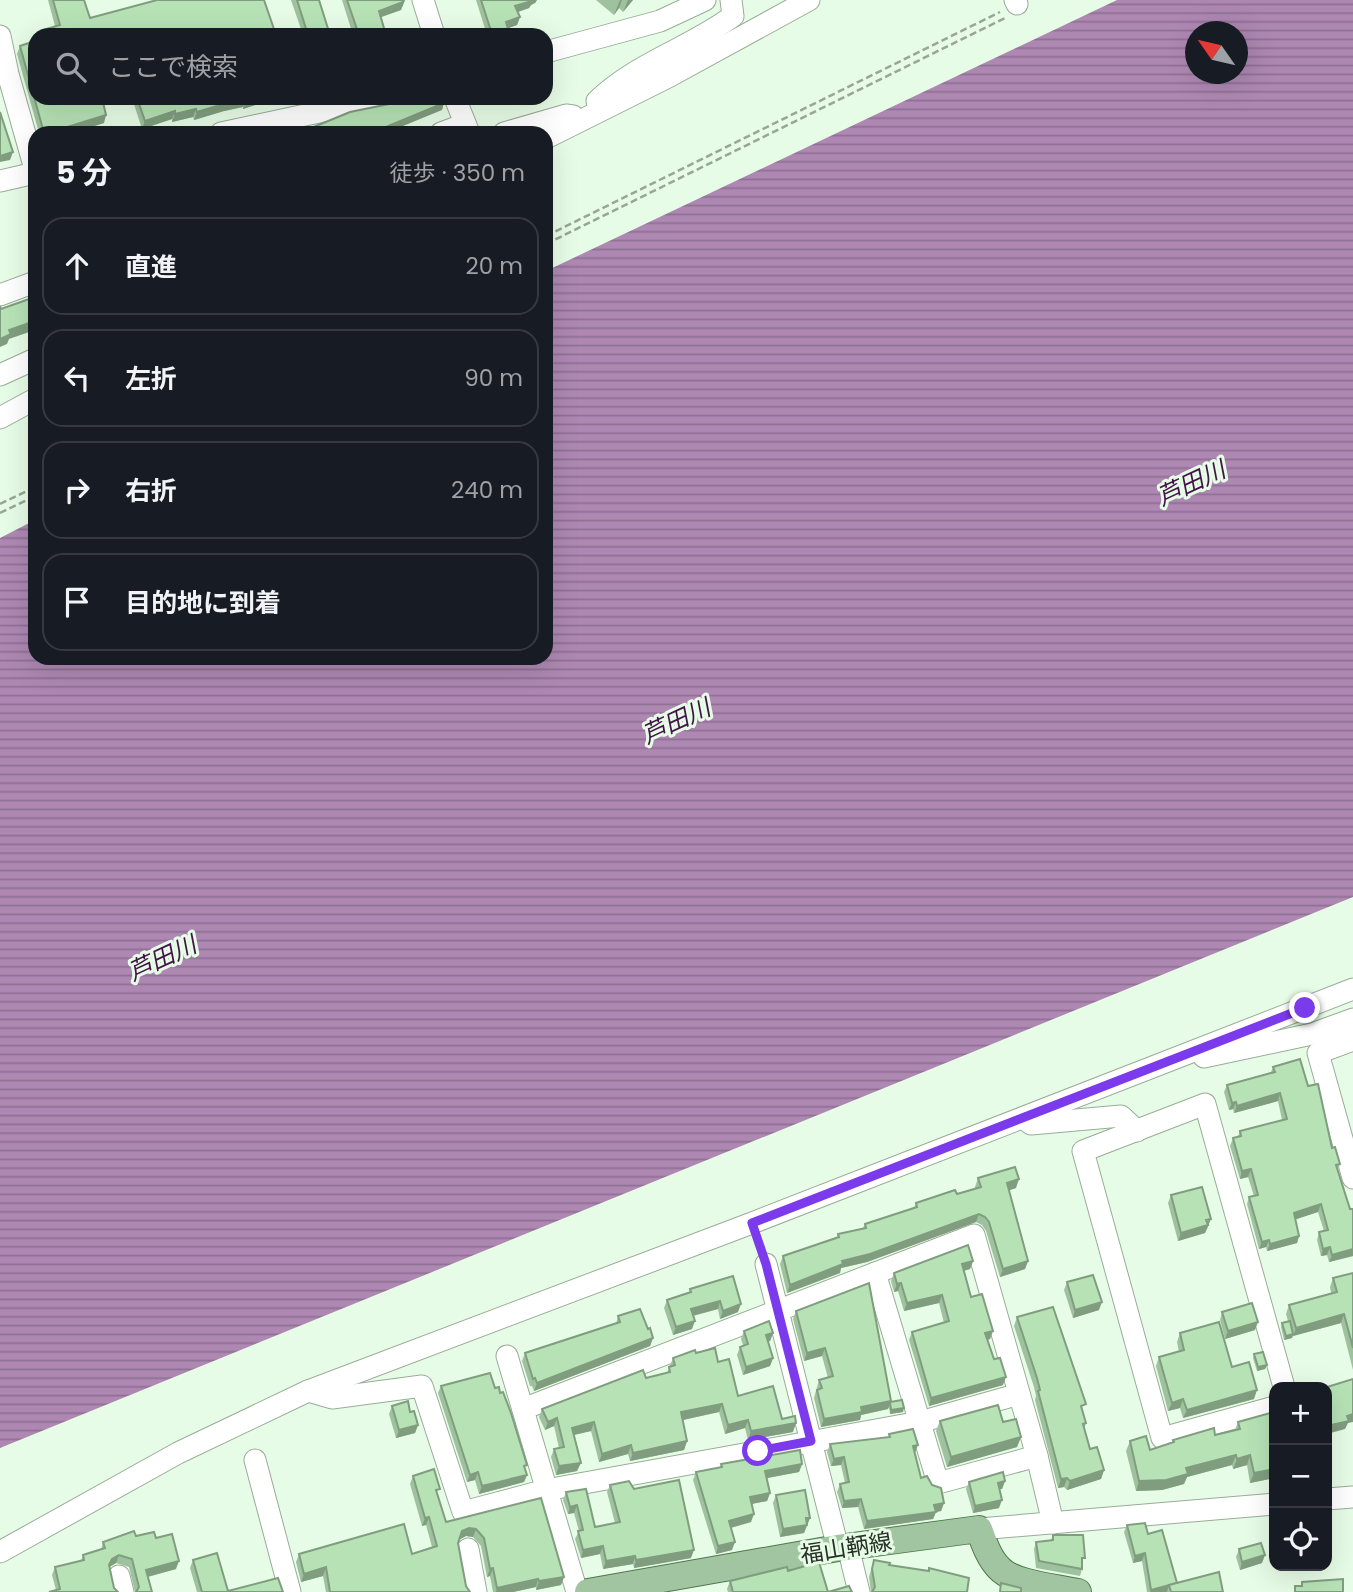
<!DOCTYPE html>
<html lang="ja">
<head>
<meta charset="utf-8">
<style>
  body { margin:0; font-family:Poppins,"Noto Sans JP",sans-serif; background:#20242c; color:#f1f3f6 }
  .controls { position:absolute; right:21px; bottom:21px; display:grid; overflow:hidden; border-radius:14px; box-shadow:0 7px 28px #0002 }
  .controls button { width:63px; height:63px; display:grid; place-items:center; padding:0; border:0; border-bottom:2px solid #363941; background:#171b24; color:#f1f3f6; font:35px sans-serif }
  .compass { position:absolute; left:1185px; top:21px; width:63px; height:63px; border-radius:50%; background:#171b24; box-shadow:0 7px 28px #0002; rotate:304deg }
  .stop { position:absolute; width:21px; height:21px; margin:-16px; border:5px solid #7c3aed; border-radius:50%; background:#fff }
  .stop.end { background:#7c3aed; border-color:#fff; box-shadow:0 2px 7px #0008 }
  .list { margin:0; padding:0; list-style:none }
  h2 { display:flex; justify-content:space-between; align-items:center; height:91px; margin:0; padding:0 28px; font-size:30px }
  h2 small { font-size:23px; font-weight:400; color:#9ea1a6 }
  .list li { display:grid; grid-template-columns:46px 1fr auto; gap:21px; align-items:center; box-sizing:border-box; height:98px; margin:0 14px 14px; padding:0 14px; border:2px solid #363941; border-radius:21px }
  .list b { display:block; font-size:26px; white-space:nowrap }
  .list em { font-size:23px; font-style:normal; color:#9ea1a6 }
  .icon { flex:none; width:38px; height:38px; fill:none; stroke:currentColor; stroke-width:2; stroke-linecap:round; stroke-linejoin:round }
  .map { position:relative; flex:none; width:1353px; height:1592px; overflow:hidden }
  .search { position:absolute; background:#171b24; box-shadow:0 7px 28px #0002; left:28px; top:28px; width:525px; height:77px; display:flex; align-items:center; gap:18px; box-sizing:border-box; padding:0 24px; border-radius:21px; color:#9ea1a6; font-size:26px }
  .panel { position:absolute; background:#171b24; box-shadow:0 7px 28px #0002; left:28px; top:126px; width:525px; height:539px; border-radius:21px }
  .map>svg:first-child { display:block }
  .water { fill:url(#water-rules); fill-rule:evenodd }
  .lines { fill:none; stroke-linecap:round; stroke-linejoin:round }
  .minor-casing { stroke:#99ac98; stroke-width:23 }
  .major-casing { stroke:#4d784d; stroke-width:28 }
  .path { stroke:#97a696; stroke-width:2.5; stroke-dasharray:7 3.5; stroke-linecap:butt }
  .minor { stroke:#fff; stroke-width:21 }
  .major { stroke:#a0c5a0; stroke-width:26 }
  .wall { fill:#9dc29d }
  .shaded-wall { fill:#809e7f }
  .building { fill:#b7e2b6; stroke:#809e7f; stroke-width:2 }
  .route { stroke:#7c3aed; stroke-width:9 }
  .labels { text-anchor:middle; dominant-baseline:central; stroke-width:6; stroke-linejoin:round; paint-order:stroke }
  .street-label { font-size:23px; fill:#283028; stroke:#e7fce6 }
  .water-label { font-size:24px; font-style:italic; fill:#431349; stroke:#e7fce6 }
</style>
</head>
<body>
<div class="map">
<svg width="1353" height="1592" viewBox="0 0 1353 1592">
  <defs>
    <pattern id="water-rules" width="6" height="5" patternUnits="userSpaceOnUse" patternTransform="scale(1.75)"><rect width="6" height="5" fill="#ae88b3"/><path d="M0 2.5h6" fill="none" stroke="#8e7092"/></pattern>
  </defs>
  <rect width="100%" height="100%" fill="#e7fce6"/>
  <path class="water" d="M1117 0H1353V897L0 1448V538L35 520V658H546V271ZM1196 32H1238V74H1196Z"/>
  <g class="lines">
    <g class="minor-casing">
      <g id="minor">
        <polyline points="423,0 434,35"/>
        <polyline points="1015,0 1017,4"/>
        <polyline points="0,36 8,74 35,169"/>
        <polyline points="546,52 660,21 705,0"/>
        <polyline points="455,98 469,133"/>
        <path d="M597 101C636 63 690 48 733 16L731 0"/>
        <polyline points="221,133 384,98"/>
        <polyline points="441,133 465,124"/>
        <polyline points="504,133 566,115 573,116"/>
        <polyline points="546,138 670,76 809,0"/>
        <polyline points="0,181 35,173"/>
        <polyline points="0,295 35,282"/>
        <polyline points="0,375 35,359"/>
        <polyline points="0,418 35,399"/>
        <polyline points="1353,1040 1318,1053 1353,1178"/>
        <polyline points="1204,1057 1312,1034 1353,1019"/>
        <polyline points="1023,1118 1031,1124 1121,1116 1137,1131"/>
        <polyline points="766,1264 838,1548"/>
        <polyline points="875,1273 938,1483 1037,1456"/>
        <polyline points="507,1356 577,1592"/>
        <polyline points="308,1391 332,1398 422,1386 463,1512 546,1490 920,1422 1019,1394"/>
        <polyline points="1274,1407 1162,1438 1083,1151 1205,1104 1284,1387"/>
        <polyline points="523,1409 974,1235 1037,1456 1053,1523"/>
        <polyline points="255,1460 290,1592"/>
        <polyline points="1327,1499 1353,1497"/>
        <polyline points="979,1529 1274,1504"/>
        <polyline points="848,1547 859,1592"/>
        <polyline points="468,1549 476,1592"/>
        <polyline points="0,1552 178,1453 308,1391 752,1223 1353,989"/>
        <polyline points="119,1576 123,1592"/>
      </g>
    </g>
    <g class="major-casing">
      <path id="major" d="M588 1592 838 1548 979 1529C984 1543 989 1558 999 1568 1013 1584 1057 1587 1078 1592"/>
    </g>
    <g class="path">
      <polyline points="546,236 1000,12"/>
      <polyline points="546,244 1005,18"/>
      <polyline points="0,504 35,487"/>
      <polyline points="0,513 35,496"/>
    </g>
    <use href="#minor" class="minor"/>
    <use href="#major" class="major"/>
  </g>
  <g class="wall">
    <polygon points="48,0 84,0 90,18 276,35 41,35 43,30 55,26"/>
    <polygon points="291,0 319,0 330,35 303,35"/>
    <polygon points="342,0 405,0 401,10 380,17 386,35 353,35"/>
    <polygon points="476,0 537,0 535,3 531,5 529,8 518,12 520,17 517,25 508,28 506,35 487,35"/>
    <polygon points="596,0 633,0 623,12 619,8 614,15"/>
    <polygon points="20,46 35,98 104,123 72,133 39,133 17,54"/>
    <polygon points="132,98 277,98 243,109 243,107 224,111 194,120 193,117 172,122 172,119 142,129"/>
    <polygon points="1273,1067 1308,1086 1332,1148 1340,1164 1338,1170 1350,1209 1353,1209 1353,1256 1329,1262 1327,1255 1321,1256 1317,1240 1319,1232 1324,1231 1318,1212 1295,1219 1299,1236 1297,1243 1267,1251 1266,1247 1259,1249 1247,1204 1249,1197 1254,1196 1248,1177 1240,1179 1230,1146 1233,1138 1238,1137 1240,1131 1282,1120 1278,1101 1234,1113 1233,1109 1229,1110 1224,1092 1227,1085 1271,1072"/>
    <polygon points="978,1178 1016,1188 1009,1190 1028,1261 1025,1269 1000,1277 986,1231 982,1225 976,1222 867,1262 841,1268 840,1273 787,1293 780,1264 783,1256 837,1237 838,1234 863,1228 865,1224 914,1208 916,1203 975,1189 975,1187"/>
    <polygon points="1171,1195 1208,1227 1205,1233 1178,1241 1168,1203"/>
    <polygon points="973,1261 970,1269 964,1271 971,1297 990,1339 987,1340 1003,1385 929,1406 909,1340 912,1332 944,1323 939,1303 904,1311 898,1291 894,1292 891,1281 894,1273"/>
    <polygon points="1353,1273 1353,1370 1341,1323 1293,1336 1292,1338 1284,1340 1281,1327 1282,1323 1288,1321 1286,1314 1289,1305 1331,1293 1330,1287 1333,1278"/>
    <polygon points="733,1276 738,1312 720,1319 718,1309 693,1316 692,1329 673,1335 664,1308 667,1300 689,1293 690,1289"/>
    <polygon points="1067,1282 1099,1310 1073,1318 1064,1290"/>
    <polygon points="796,1311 890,1402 903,1412 890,1414 889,1407 888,1409 861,1415 860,1420 821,1427 814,1398 819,1380 828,1378 822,1356 804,1361 793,1319"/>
    <polygon points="1222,1312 1255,1330 1225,1339 1220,1320"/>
    <polygon points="618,1316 648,1329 653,1338 650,1346 534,1391 532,1386 530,1386 522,1361 525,1353 616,1324"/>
    <polygon points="1017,1317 1083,1413 1086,1423 1084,1429 1090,1449 1104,1470 1101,1479 1067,1490 1064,1487 1058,1488 1035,1400 1036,1396 1034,1387 1014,1326"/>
    <polygon points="744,1331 773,1333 770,1341 768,1342 773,1358 770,1366 743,1375 737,1355 740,1347 743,1345 741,1339"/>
    <polygon points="1180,1333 1232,1367 1254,1399 1183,1418 1180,1408 1168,1411 1156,1366 1159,1357 1179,1352 1177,1342"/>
    <polygon points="696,1353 718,1362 738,1396 782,1419 793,1432 748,1440 745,1428 725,1434 719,1412 683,1420 687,1441 684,1450 630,1461 628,1454 599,1462 591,1431 574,1435 577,1471 556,1475 551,1457 554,1449 559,1448 554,1426 545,1430 539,1417 542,1409 667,1373 673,1358"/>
    <polygon points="1254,1354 1267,1365 1265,1369 1257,1371 1253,1358"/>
    <polygon points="441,1386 495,1388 525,1469 527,1475 524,1482 479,1494 475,1480 467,1482 438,1393"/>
    <polygon points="392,1406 410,1412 418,1425 415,1433 396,1438 389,1414"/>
    <polygon points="940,1421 1003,1422 1021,1437 1017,1447 947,1467 936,1431"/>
    <polygon points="1238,1422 1274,1478 1250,1483 1247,1465 1233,1469 1232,1465 1187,1477 1184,1484 1162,1490 1136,1491 1126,1451 1130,1441 1150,1450 1172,1443 1173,1440 1215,1435 1235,1430"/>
    <polygon points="889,1434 915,1453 921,1478 944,1503 941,1511 936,1512 933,1519 864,1529 858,1507 842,1508 837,1492 840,1484 845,1483 841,1465 831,1466 827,1452 830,1444 888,1438"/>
    <polygon points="721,1464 802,1464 799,1472 767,1478 770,1493 767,1501 751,1504 751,1522 731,1528 732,1550 716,1554 693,1480 696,1472 720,1467"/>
    <polygon points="413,1476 438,1495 446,1522 541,1498 564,1577 561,1585 536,1590 536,1587 513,1592 493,1592 490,1576 487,1577 481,1546 473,1537 466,1536 459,1539 458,1543 466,1586 470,1592 326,1592 323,1576 301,1582 296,1562 299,1554 412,1554 432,1547 426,1525 422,1526 410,1484"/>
    <polygon points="1005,1481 1002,1489 999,1489 999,1508 973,1513 966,1489 969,1482"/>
    <polygon points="610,1485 634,1489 691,1558 634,1568 633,1564 603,1569 600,1554 581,1558 575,1539 579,1531 574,1513 568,1514 563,1500 566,1492 595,1527 615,1523 607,1492"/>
    <polygon points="776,1495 810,1518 804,1533 780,1537 773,1503"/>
    <polygon points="1127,1525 1148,1534 1177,1583 1223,1592 1147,1592 1142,1561 1133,1563 1124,1532"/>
    <polygon points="1053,1535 1082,1565 1082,1569 1080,1576 1036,1568 1034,1549 1036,1542 1051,1540"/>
    <polygon points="136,1536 156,1538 176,1569 148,1577 135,1592 129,1567 116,1563 110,1567 114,1588 56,1590 52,1575 55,1567 81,1561 83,1555 101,1550 103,1542"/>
    <polygon points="1239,1549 1262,1563 1240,1570 1236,1557"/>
    <polygon points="193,1560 228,1591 283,1592 197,1592 190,1568"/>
    <polygon points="874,1560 889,1565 967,1592 871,1592 869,1577"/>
    <polygon points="788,1571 828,1592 728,1592 727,1589 730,1581"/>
  </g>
  <g class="shaded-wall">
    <polygon points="402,0 405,0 401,10 376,19 379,11"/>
    <polygon points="530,0 537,0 535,3 531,5 529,8 512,14 515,6"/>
    <polygon points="620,0 622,0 619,8 614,15"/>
    <polygon points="628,0 633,0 623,12"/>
    <polygon points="520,17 517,25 503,30 506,22"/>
    <polygon points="508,29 506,35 492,35 492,34"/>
    <polygon points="256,98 277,98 243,109 246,101"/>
    <polygon points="246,99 243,107 224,111 194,120 197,112 227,103"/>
    <polygon points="444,103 442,110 386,133 379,133 381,129"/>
    <polygon points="196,109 193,117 172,122 175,114"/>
    <polygon points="175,111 172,119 142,129 145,121"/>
    <polygon points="106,115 104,123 72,133 48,133"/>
    <polygon points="13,152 10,160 0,162 0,156"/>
    <polygon points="35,321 35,330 9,339 7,344 0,347 0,339 9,330"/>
    <polygon points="1280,1093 1278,1101 1234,1113 1237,1106"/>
    <polygon points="1236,1102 1233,1109 1229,1110 1232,1103"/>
    <polygon points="1251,1169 1248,1177 1240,1179 1242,1171"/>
    <polygon points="1019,1179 1016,1188 1004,1192 1007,1183"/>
    <polygon points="1321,1204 1318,1212 1291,1221 1294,1213"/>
    <polygon points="979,1214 976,1222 867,1262 841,1268 840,1273 787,1293 790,1285 842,1261"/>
    <polygon points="1211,1219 1205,1233 1178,1241 1181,1233"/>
    <polygon points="1299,1236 1297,1243 1267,1251 1270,1244"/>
    <polygon points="1269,1240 1266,1247 1259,1249 1262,1242"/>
    <polygon points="1330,1247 1327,1255 1321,1256 1323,1249"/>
    <polygon points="1353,1249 1353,1256 1329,1262 1332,1255"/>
    <polygon points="973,1261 970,1269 959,1272 962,1264"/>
    <polygon points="1028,1261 1025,1269 1000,1277 1003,1269"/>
    <polygon points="901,1283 898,1291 894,1292 897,1284"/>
    <polygon points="942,1295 939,1303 904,1311 907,1303"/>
    <polygon points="720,1301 718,1309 688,1317 691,1309"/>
    <polygon points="1102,1302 1099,1310 1073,1318 1075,1310"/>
    <polygon points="741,1304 738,1312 720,1319 723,1311"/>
    <polygon points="1344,1314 1341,1323 1293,1336 1296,1328"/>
    <polygon points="695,1321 692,1329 673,1335 676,1327"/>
    <polygon points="1258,1322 1255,1330 1225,1339 1228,1331"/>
    <polygon points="993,1331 990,1339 982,1341 985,1333"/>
    <polygon points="773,1333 770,1341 763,1343 766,1335"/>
    <polygon points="1293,1334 1292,1338 1284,1340 1286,1336"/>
    <polygon points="653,1338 650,1346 534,1391 537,1383"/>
    <polygon points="825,1348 822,1356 804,1361 807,1353"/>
    <polygon points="773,1358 770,1366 743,1375 746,1367"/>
    <polygon points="1267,1365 1265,1369 1257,1371 1258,1367"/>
    <polygon points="1006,1377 1003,1385 929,1406 931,1398"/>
    <polygon points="1257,1390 1254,1399 1183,1418 1187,1410"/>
    <polygon points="1183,1399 1180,1408 1168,1411 1172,1403"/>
    <polygon points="891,1401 888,1409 861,1415 860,1420 821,1427 824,1419 861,1407"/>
    <polygon points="722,1404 719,1412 678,1421 681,1412"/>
    <polygon points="904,1408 903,1412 890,1414 891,1410"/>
    <polygon points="1353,1414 1353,1422 1348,1423 1345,1429 1327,1434 1327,1426"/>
    <polygon points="557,1418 554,1426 545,1430 548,1422"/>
    <polygon points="748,1420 745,1428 725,1434 728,1425"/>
    <polygon points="594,1422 591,1431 569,1436 572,1428"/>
    <polygon points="796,1423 793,1432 748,1440 751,1431"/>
    <polygon points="418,1425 415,1433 396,1438 399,1430"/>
    <polygon points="1021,1437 1017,1447 947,1467 951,1457"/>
    <polygon points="687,1441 684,1450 630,1461 633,1453"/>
    <polygon points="631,1445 628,1454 599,1462 602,1454"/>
    <polygon points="918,1445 915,1453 910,1454 913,1446"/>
    <polygon points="1236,1455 1232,1465 1187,1477 1184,1484 1162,1490 1136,1491 1139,1481"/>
    <polygon points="1250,1455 1247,1465 1233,1469 1237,1459"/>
    <polygon points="844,1457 841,1465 831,1466 834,1459"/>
    <polygon points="581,1463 577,1471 556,1475 559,1466"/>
    <polygon points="802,1464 799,1472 762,1479 765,1471"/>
    <polygon points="1274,1469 1274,1478 1250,1483 1254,1473"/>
    <polygon points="1104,1470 1101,1479 1067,1490 1070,1481"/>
    <polygon points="478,1472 475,1480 467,1482 470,1475"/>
    <polygon points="527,1475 524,1482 479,1494 482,1486"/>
    <polygon points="1067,1478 1064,1487 1058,1488 1061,1479"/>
    <polygon points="1005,1481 1002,1489 995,1490 998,1483"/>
    <polygon points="770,1493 767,1501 747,1505 750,1497"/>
    <polygon points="861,1499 858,1507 842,1508 844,1501"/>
    <polygon points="1002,1500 999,1508 973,1513 975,1506"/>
    <polygon points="944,1503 941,1511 936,1512 933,1519 864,1529 867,1521"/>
    <polygon points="577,1505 574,1513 568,1514 570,1507"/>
    <polygon points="754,1514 751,1522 726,1529 729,1521"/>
    <polygon points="429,1517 426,1525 422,1526 425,1518"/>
    <polygon points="806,1518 810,1518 804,1533 780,1537 783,1529"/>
    <polygon points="469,1528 476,1529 473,1537 466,1536 459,1540 462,1531"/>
    <polygon points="735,1542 732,1550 716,1554 718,1546"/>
    <polygon points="603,1546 600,1554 581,1558 583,1550"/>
    <polygon points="694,1550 691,1558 634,1568 636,1560"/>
    <polygon points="1145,1553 1142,1561 1133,1563 1135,1556"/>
    <polygon points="119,1555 116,1563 109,1567 109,1565 112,1559"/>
    <polygon points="1265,1555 1262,1563 1240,1570 1242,1562"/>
    <polygon points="635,1556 633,1564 603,1569 606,1561"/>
    <polygon points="179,1561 176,1569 143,1578 146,1570"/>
    <polygon points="326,1567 323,1576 301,1582 304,1574"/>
    <polygon points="493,1568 490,1576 487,1577 490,1569"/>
    <polygon points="564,1577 561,1585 536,1590 539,1581"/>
    <polygon points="538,1579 536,1587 513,1592 496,1592 497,1588"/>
    <polygon points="1169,1585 1167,1592 1150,1592 1151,1590"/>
  </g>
  <g class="building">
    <polygon points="53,0 84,0 90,18 157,0 264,0 276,35 44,35 43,30 60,25"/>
    <polygon points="297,0 319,0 330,35 308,35"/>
    <polygon points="347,0 403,0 403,2 379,11 386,35 359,35"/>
    <polygon points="481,0 532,0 532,1 515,6 520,17 506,22 508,29 492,34"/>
    <polygon points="35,41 35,98 102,98 106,115 48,133 44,133 20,46"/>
    <polygon points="137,98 256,98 246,101 246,99 227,103 197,112 196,109 175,114 175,111 145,121"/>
    <polygon points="400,98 444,98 444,103 381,129 383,133 299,133 350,112 389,104"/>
    <polygon points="0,112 13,152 0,156"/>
    <polygon points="35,297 35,321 9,330 11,334 0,339 0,306 1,309"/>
    <polygon points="1300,1059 1308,1086 1318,1084 1332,1148 1335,1147 1340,1164 1336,1165 1350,1209 1353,1209 1353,1249 1332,1255 1330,1247 1323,1249 1319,1232 1328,1230 1321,1204 1294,1213 1299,1236 1270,1244 1269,1240 1262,1242 1249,1197 1258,1195 1251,1169 1242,1171 1233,1138 1241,1136 1240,1131 1287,1119 1280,1093 1237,1106 1236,1102 1232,1103 1227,1085 1275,1072 1273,1067"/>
    <polygon points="1015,1167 1019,1179 1007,1183 1028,1261 1003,1269 989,1222 985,1217 979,1214 870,1254 842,1261 843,1264 790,1285 783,1256 839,1237 838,1234 866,1228 865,1224 917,1207 916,1203 955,1190 957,1194 981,1187 978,1178"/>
    <polygon points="1202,1187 1211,1219 1206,1220 1208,1225 1181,1233 1171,1195"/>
    <polygon points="968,1245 973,1261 962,1264 971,1297 982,1294 993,1331 985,1333 994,1359 1000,1358 1006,1377 931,1398 912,1332 949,1321 942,1295 907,1303 901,1283 897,1284 894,1273"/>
    <polygon points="1353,1273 1353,1348 1344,1314 1296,1328 1289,1305 1337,1292 1333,1278"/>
    <polygon points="1093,1275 1102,1302 1075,1310 1067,1282"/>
    <polygon points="733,1276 741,1304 723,1311 720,1301 691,1309 695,1321 676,1327 667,1300 691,1292 690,1289"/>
    <polygon points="869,1283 891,1401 861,1407 862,1412 824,1419 817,1390 822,1388 819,1380 833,1376 825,1348 807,1353 796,1311"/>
    <polygon points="1252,1303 1258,1322 1228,1331 1222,1312"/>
    <polygon points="1053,1307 1086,1404 1081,1406 1086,1423 1083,1424 1090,1449 1097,1447 1104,1470 1070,1481 1067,1478 1061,1479 1038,1391 1040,1390 1037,1378 1017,1317"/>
    <polygon points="640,1309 648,1329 650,1328 653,1338 537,1383 535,1378 533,1379 525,1353 620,1322 618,1316"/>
    <polygon points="769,1321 773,1333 766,1335 773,1358 746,1367 740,1347 748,1344 744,1331"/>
    <polygon points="1290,1321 1293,1334 1286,1336 1282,1323"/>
    <polygon points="1219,1322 1232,1367 1249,1362 1257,1390 1187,1410 1183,1399 1172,1403 1159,1357 1184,1350 1180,1333"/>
    <polygon points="715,1348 718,1362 729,1359 738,1396 773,1386 782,1419 795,1416 796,1423 751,1431 748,1420 728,1425 722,1404 681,1412 687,1441 633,1453 631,1445 602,1454 594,1422 572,1428 581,1463 559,1466 554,1449 564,1447 557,1418 548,1422 542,1409 643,1370 646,1378 670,1372 669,1367 675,1365 673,1358 695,1350 696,1353"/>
    <polygon points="1263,1352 1267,1365 1258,1367 1254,1354"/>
    <polygon points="490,1373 495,1388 499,1387 500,1393 503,1392 511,1413 527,1465 524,1466 527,1475 482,1486 478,1472 470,1475 441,1386"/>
    <polygon points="1353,1379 1353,1414 1347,1416 1349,1421 1327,1426 1327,1387"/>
    <polygon points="902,1400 904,1408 891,1410 890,1402"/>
    <polygon points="408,1401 410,1412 414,1411 418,1425 399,1430 392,1406"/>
    <polygon points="998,1405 1003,1422 1016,1419 1021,1437 951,1457 940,1421"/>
    <polygon points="1274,1412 1274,1469 1254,1473 1250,1455 1237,1459 1236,1455 1186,1468 1188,1474 1166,1480 1139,1481 1130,1441 1146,1436 1150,1450 1174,1442 1173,1440 1214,1428 1215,1435 1240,1429 1238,1422"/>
    <polygon points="913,1429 918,1445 913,1446 921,1478 927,1476 932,1485 941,1488 944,1503 934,1505 936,1512 867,1521 861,1499 844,1501 840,1484 849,1482 844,1457 834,1459 830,1444 890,1437 889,1434"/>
    <polygon points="800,1450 802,1464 765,1471 770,1493 750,1497 754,1514 729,1521 735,1542 718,1546 696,1472 722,1467 721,1464"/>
    <polygon points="434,1469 440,1489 436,1490 446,1522 541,1498 564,1577 539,1581 538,1579 497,1588 493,1568 490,1569 484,1538 476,1529 469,1528 462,1531 458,1543 466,1586 470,1592 330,1592 326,1567 304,1574 299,1554 404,1524 412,1554 437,1546 429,1517 425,1518 413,1476"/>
    <polygon points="1003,1472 1005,1481 998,1483 1002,1500 975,1506 969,1482"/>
    <polygon points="679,1480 694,1550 636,1560 635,1556 606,1561 603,1546 583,1550 578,1531 583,1530 577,1505 570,1507 566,1492 586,1489 595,1527 620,1522 610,1485 629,1481 634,1489"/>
    <polygon points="805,1490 810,1518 806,1518 807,1525 783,1529 776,1495"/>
    <polygon points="1145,1523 1148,1534 1162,1530 1177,1583 1151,1590 1145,1553 1135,1556 1127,1525"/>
    <polygon points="134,1531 136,1536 154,1532 156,1538 172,1534 179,1561 146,1570 152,1592 136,1592 139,1587 132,1559 119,1555 112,1559 109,1565 114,1588 118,1592 49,1592 60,1589 55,1567 84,1560 83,1555 105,1548 103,1542"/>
    <polygon points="1053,1535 1083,1535 1085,1558 1082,1558 1082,1569 1039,1561 1036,1542 1053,1540"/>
    <polygon points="1261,1543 1265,1555 1242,1562 1239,1549"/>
    <polygon points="217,1553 228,1591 278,1578 283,1592 202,1592 193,1560"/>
    <polygon points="874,1560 890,1563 889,1565 929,1571 929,1568 969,1578 967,1592 872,1592 875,1587 872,1569"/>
    <polygon points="819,1562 828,1592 733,1592 730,1581 787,1567 788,1571"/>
    <polygon points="1219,1572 1223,1592 1171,1592 1169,1585"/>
    <polygon points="1343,1579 1343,1592 1295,1592 1295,1586 1302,1586 1302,1582"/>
    <polygon points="1001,1583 1021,1588 1021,1592 1000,1592"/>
    <polygon points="849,1586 852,1592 828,1592"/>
  </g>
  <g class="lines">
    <polyline class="route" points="758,1451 811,1441 766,1264 752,1223 1305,1008"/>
  </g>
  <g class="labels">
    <g class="street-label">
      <text transform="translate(846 1548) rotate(-9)">福山鞆線</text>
    </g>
    <g class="water-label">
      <text transform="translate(1191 483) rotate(-25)">芦田川</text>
      <text transform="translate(676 721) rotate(-25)">芦田川</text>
      <text transform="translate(162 958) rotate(-25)">芦田川</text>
    </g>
  </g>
</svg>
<div class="controls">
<button>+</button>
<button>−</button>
<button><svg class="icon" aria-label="locate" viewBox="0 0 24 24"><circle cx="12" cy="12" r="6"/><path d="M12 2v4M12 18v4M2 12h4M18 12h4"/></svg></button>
</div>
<svg class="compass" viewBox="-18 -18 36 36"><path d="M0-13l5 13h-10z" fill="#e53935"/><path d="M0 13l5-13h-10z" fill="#9ea1a6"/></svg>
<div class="stop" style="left:758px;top:1451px"></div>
<div class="stop end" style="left:1305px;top:1008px"></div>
<div class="search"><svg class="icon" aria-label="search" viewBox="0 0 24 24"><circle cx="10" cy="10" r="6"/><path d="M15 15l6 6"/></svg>ここで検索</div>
<section class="panel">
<h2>5 分<small>徒歩 · 350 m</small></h2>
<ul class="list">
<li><svg class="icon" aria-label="ahead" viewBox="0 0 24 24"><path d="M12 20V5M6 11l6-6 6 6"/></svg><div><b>直進</b></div><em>20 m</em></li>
<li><svg class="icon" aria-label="left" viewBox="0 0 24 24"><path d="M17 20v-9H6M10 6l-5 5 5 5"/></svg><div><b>左折</b></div><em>90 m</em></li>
<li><svg class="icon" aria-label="right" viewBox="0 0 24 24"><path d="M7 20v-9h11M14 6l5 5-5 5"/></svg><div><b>右折</b></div><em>240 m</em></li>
<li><svg class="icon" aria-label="arrive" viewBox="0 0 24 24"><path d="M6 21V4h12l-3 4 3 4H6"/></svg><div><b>目的地に到着</b></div></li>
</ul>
</section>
</div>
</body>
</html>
